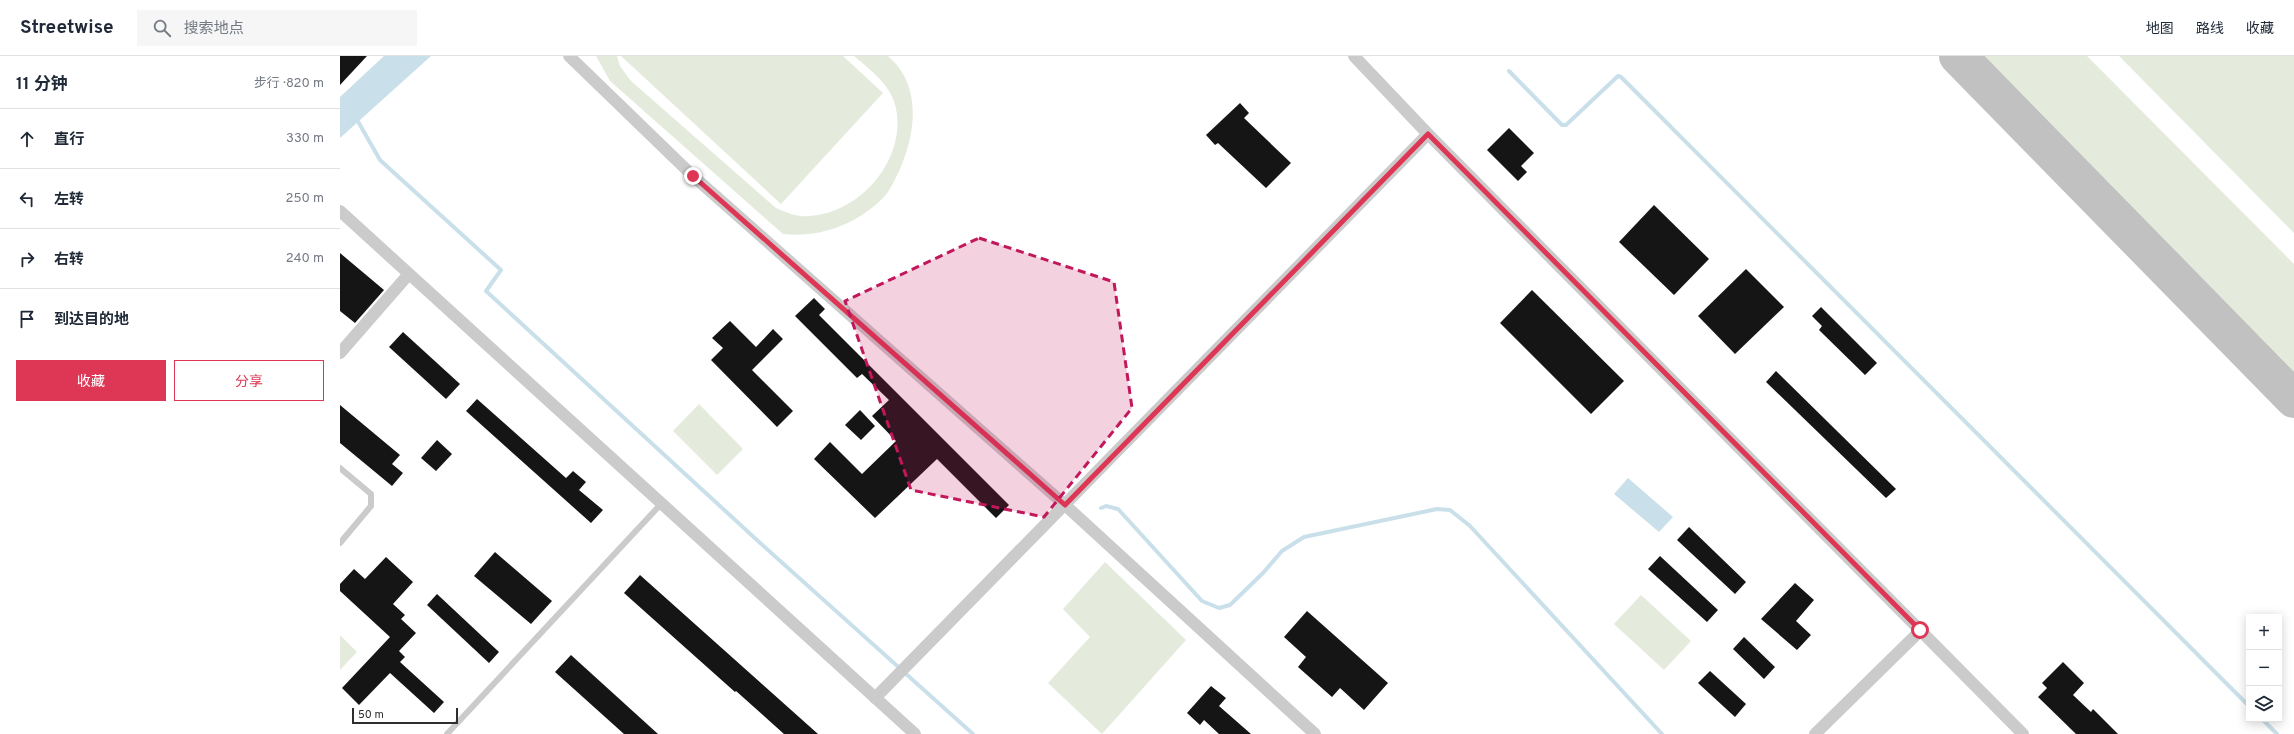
<!DOCTYPE html>
<html lang="zh">
<head>
<meta charset="utf-8">
<style>
  body { margin:0; font-family:Overpass,"Noto Sans SC",sans-serif; background:#f6f6f7; color:#1f2937 }
  .controls { position:absolute; right:12px; bottom:12px; display:grid; overflow:hidden; border-radius:0px; box-shadow:0 2px 10px #0003 }
  .controls button { width:36px; height:36px; display:grid; place-items:center; padding:0; border:0; border-bottom:1px solid #e0e1e3; background:#fff; color:#1f2937; font:20px sans-serif }
  .scale { position:absolute; left:12px; bottom:10px; width:106px; box-sizing:border-box; padding-left:4px; border:2px solid #2e2e2e; border-top:0; font-size:11px; line-height:14px; white-space:nowrap; color:#2e2e2e; -webkit-text-stroke:3px #fff; paint-order:stroke }
  .stop { position:absolute; width:12px; height:12px; margin:-9px; border:3px solid #dd3755; border-radius:50%; background:#fff }
  .stop.end { background:#dd3755; border-color:#fff; box-shadow:0 1px 4px #0008 }
  .list { margin:0; padding:0; list-style:none }
  h2 { display:flex; justify-content:space-between; align-items:center; height:52px; margin:0; padding:0 16px; font-size:17px }
  h2 small { font-size:13px; font-weight:400; color:#747a83 }
  .list li { display:grid; grid-template-columns:26px 1fr auto; gap:12px; align-items:center; box-sizing:border-box; height:60px; padding:0 16px; border-top:1px solid #e0e1e3 }
  .list b { display:block; font-size:15px; white-space:nowrap }
  .list em { font-size:13px; font-style:normal; color:#747a83 }
  .actions { display:flex; gap:8px; padding:12px 16px }
  .actions a { flex:1; padding:9px 0; border:1px solid #dd3755; border-radius:0px; text-align:center; font-size:14px; color:#dd3755 }
  .actions .main { background:#dd3755; color:#fff }
  .icon { flex:none; width:22px; height:22px; fill:none; stroke:currentColor; stroke-width:2; stroke-linecap:round; stroke-linejoin:round }
  .map { position:relative; flex:none; width:1954px; height:678px; overflow:hidden }
  header { display:flex; align-items:center; gap:24px; box-sizing:border-box; height:56px; padding:0 20px; background:#fff; border-bottom:1px solid #e0e1e3 }
  header strong { font-size:19px }
  nav { display:flex; gap:22px; margin-inline-start:auto; font-size:14px }
  .search { width:280px; height:36px; background:#f6f6f7; display:flex; align-items:center; gap:10px; box-sizing:border-box; padding:0 14px; border-radius:0px; color:#747a83; font-size:15px }
  main { display:flex }
  aside { flex:1; background:#fff }
  .map>svg:first-child { display:block }
  .green { fill:#e5ebdc }
  .water { fill:#c9e0ea }
  .lines { fill:none; stroke-linecap:round; stroke-linejoin:round }
  .stream { stroke:#c9e0ea; stroke-width:4 }
  .taxiway { stroke:#c1c1c1; stroke-width:38 }
  .building { fill:#151515 }
  .lane { stroke:#cbcbcb; stroke-width:6 }
  .street { stroke:#cbcbcb; stroke-width:12 }
  .route { stroke:#dd3755; stroke-width:5 }
  .marked { fill:#c2185b; fill-opacity:0.2; stroke:#c2185b; stroke-width:3; stroke-dasharray:8 5; stroke-linejoin:round }
</style>
</head>
<body>
<header>
<strong>Streetwise</strong>
<div class="search"><svg class="icon" aria-label="search" viewBox="0 0 24 24"><circle cx="10" cy="10" r="6"/><path d="M15 15l6 6"/></svg>搜索地点</div>
<nav><a>地图</a><a>路线</a><a>收藏</a></nav>
</header>
<main>
<aside>
<h2>11 分钟<small>步行 · 820 m</small></h2>
<ul class="list">
<li><svg class="icon" aria-label="ahead" viewBox="0 0 24 24"><path d="M12 20V5M6 11l6-6 6 6"/></svg><div><b>直行</b></div><em>330 m</em></li>
<li><svg class="icon" aria-label="left" viewBox="0 0 24 24"><path d="M17 20v-9H6M10 6l-5 5 5 5"/></svg><div><b>左转</b></div><em>250 m</em></li>
<li><svg class="icon" aria-label="right" viewBox="0 0 24 24"><path d="M7 20v-9h11M14 6l5 5-5 5"/></svg><div><b>右转</b></div><em>240 m</em></li>
<li><svg class="icon" aria-label="arrive" viewBox="0 0 24 24"><path d="M6 21V4h12l-3 4 3 4H6"/></svg><div><b>到达目的地</b></div></li>
</ul>
<div class="actions"><a class="main">收藏</a><a>分享</a></div>
</aside>
<div class="map">
<svg width="1954" height="678" viewBox="0 0 1954 678">
  <rect width="100%" height="100%" fill="#fff"/>
  <g class="green">
    <path d="M256 0H277L280 10 291 25 436 152C443 155 452 159 460 160 517 164 572 101 554 45 547 26 529 13 514 0H548C582 29 576 76 560 113 555 123 550 136 541 144 515 169 479 182 443 178L270 25Z"/>
    <polygon points="281,0 503,0 543,37 441,148"/>
    <polygon points="1634,0 1747,0 1954,208 1954,323"/>
    <polygon points="1779,0 1954,0 1954,177"/>
    <polygon points="359,348 403,393 377,419 333,375"/>
    <polygon points="765,506 846,584 762,678 708,627 750,581 723,553"/>
    <polygon points="1301,539 1351,585 1324,614 1274,568"/>
    <polygon points="0,579 17,596 0,614"/>
  </g>
  <g class="water">
    <polygon points="44,0 91,0 0,82 0,41"/>
    <polygon points="1288,422 1333,461 1319,476 1274,438"/>
  </g>
  <g class="lines">
    <g class="stream">
      <polyline points="1169,15 1222,69 1226,69 1278,20 1281,21 1909,650"/>
      <polyline points="16,62 40,104 161,214 146,235 418,485 633,678"/>
      <polyline points="761,452 766,450 778,453 862,545 879,552 890,549 923,517 942,495 964,481 1097,453 1110,454 1130,470 1322,678"/>
      <polyline points="1922,663 1937,678"/>
    </g>
    <polyline class="taxiway" points="1618,0 1954,343"/>
  </g>
  <g class="building">
    <polygon points="0,0 27,0 0,29"/>
    <polygon points="900,47 909,57 904,62 951,107 926,132 878,87 875,89 866,79"/>
    <polygon points="1169,72 1194,97 1181,110 1187,116 1178,125 1147,94"/>
    <polygon points="1314,149 1369,203 1334,239 1279,186"/>
    <polygon points="0,197 44,234 15,267 0,255"/>
    <polygon points="1406,213 1444,251 1395,298 1358,260"/>
    <polygon points="1192,234 1284,325 1251,358 1160,267"/>
    <polygon points="474,242 485,253 479,259 669,449 656,462 597,403 535,462 474,403 490,386 522,418 556,385 532,360 549,344 522,318 517,322 455,260"/>
    <polygon points="1481,251 1537,307 1525,319 1479,274 1482,270 1472,260"/>
    <polygon points="390,265 416,291 433,273 443,283 412,314 453,355 437,371 371,304 383,292 372,282"/>
    <polygon points="63,276 120,328 106,343 49,291"/>
    <polygon points="1436,315 1556,433 1546,442 1426,326"/>
    <polygon points="137,343 226,422 233,415 246,426 239,434 263,454 251,467 126,355"/>
    <polygon points="0,349 60,399 52,408 63,417 52,430 0,387"/>
    <polygon points="520,354 535,370 521,384 505,369"/>
    <polygon points="97,384 112,398 96,415 81,402"/>
    <polygon points="1349,471 1406,526 1395,538 1337,484"/>
    <polygon points="155,496 212,545 191,568 134,520"/>
    <polygon points="1320,500 1378,554 1367,566 1308,513"/>
    <polygon points="46,501 73,526 53,548 65,559 61,563 76,577 59,595 65,601 60,606 104,646 94,657 50,617 19,649 2,632 50,581 0,535 0,528 14,513 25,523"/>
    <polygon points="300,519 422,628 478,678 444,678 396,635 395,636 284,537"/>
    <polygon points="1455,527 1474,544 1456,565 1471,579 1457,594 1421,563"/>
    <polygon points="97,538 159,596 149,607 87,549"/>
    <polygon points="967,555 1048,627 1024,654 1000,632 992,641 958,611 966,601 944,581"/>
    <polygon points="1404,581 1435,611 1424,623 1393,593"/>
    <polygon points="231,599 318,678 284,678 215,616"/>
    <polygon points="1723,606 1744,627 1733,639 1751,656 1753,653 1778,678 1736,678 1698,641 1707,632 1702,627"/>
    <polygon points="1370,615 1406,648 1395,661 1358,627"/>
    <polygon points="871,630 886,642 879,650 911,678 879,678 864,664 860,669 847,657"/>
  </g>
  <g class="lines">
    <g class="lane">
      <polyline points="0,412 31,438 31,450 0,487"/>
      <polyline points="107,678 321,448"/>
    </g>
    <g class="street">
      <polyline points="229,0 353,120 725,449 975,678"/>
      <polyline points="1014,0 1088,78 1683,678"/>
      <polyline points="0,155 575,678"/>
      <polyline points="0,297 68,219"/>
      <polyline points="535,642 1088,78"/>
      <polyline points="1475,678 1580,575"/>
    </g>
  </g>
  <g class="lines">
    <polyline class="route" points="353,120 725,449 1088,78 1580,574"/>
  </g>
  <path class="marked" d="M639 182 774 226 792 352 704 461 571 434 505 245Z"/>
</svg>
<div class="controls">
<button>+</button>
<button>−</button>
<button><svg class="icon" aria-label="layers" viewBox="0 0 24 24"><path d="M12 4l9 5-9 5-9-5zM3 14l9 5 9-5"/></svg></button>
</div>
<div class="scale">50 m</div>
<div class="stop" style="left:1580px;top:574px"></div>
<div class="stop end" style="left:353px;top:120px"></div>
</div>
</main>
</body>
</html>
